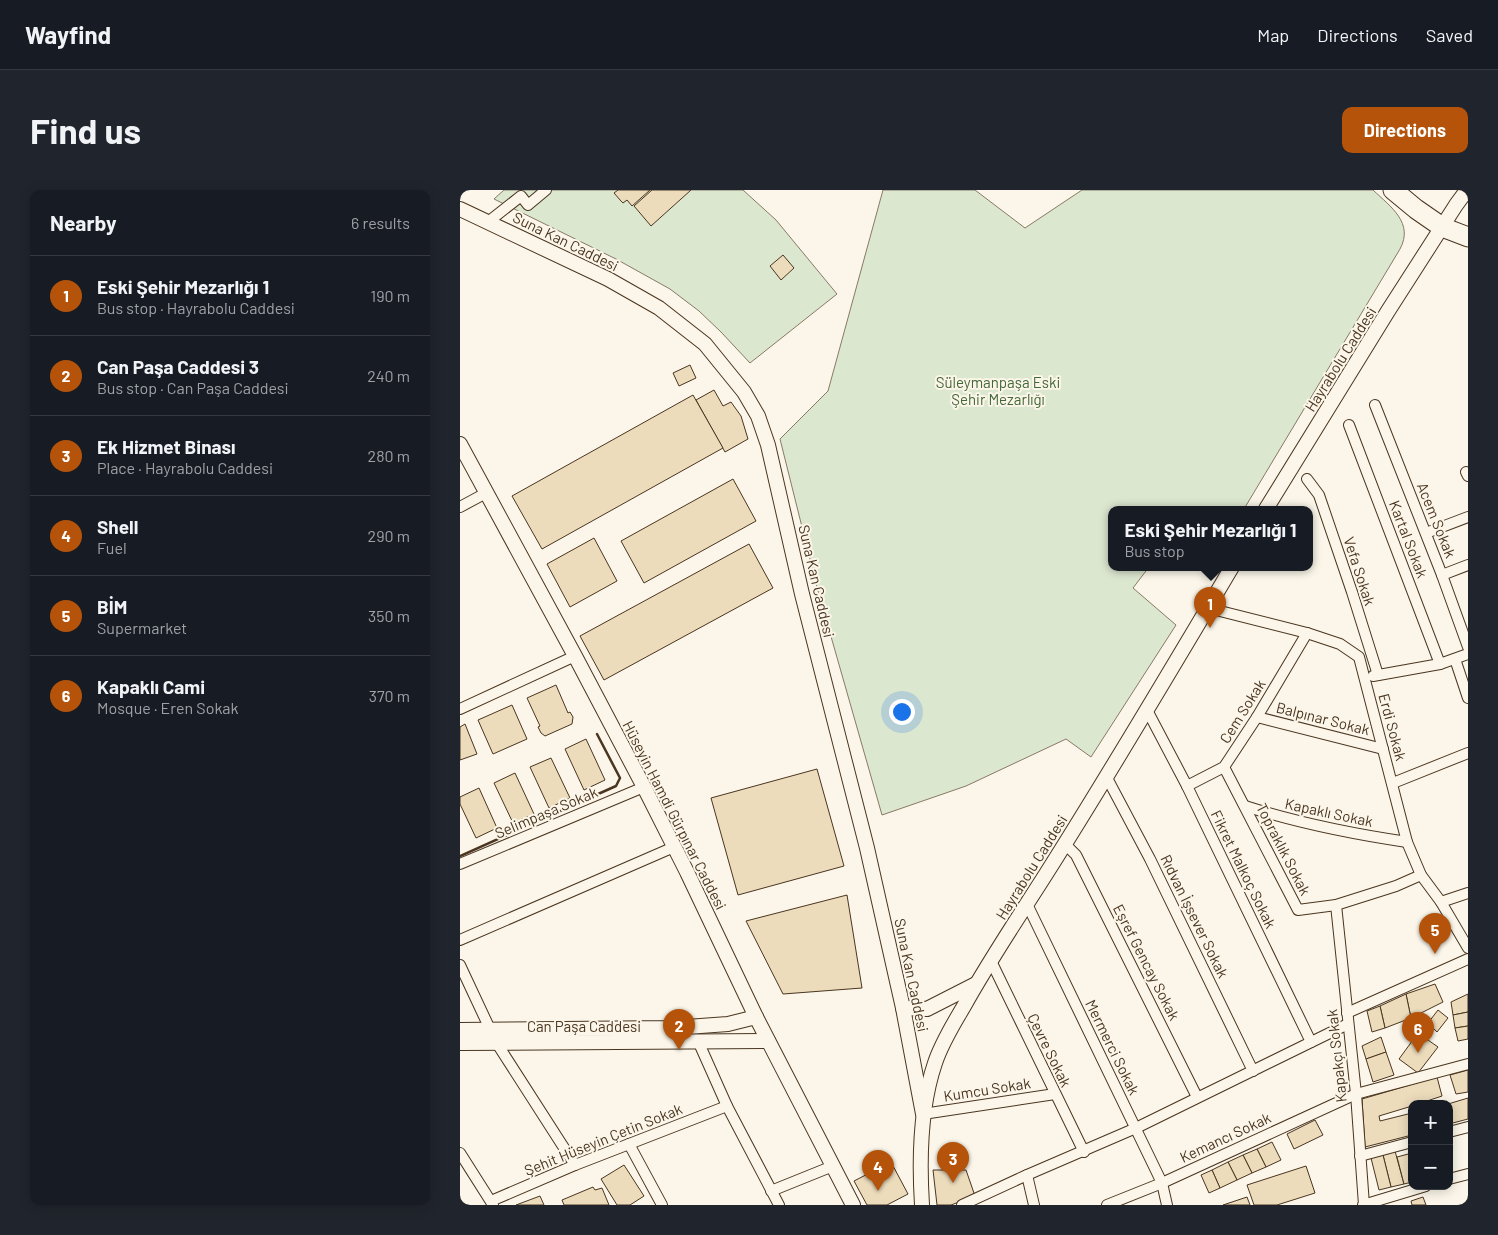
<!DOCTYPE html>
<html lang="en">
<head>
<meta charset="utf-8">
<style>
  body { margin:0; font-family:Barlow,sans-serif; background:#20242c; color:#f1f3f6 }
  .controls { position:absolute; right:15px; bottom:15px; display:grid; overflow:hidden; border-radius:10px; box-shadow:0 2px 12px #0003 }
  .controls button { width:45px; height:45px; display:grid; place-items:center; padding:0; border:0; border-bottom:1px solid #363941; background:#171b24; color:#f1f3f6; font:25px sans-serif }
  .you { position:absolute; left:441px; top:521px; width:18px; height:18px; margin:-12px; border:4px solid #fff; border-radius:50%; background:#1a73e8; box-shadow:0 0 0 8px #1a73e833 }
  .badge { display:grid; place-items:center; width:32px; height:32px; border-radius:50%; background:#b45309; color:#fff; font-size:16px; font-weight:700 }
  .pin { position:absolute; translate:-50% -41px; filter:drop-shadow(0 1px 2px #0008) }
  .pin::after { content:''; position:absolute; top:26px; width:18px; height:15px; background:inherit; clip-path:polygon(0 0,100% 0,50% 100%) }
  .popup { position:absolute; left:648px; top:316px; width:205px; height:65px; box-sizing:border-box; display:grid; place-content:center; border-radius:10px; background:#171b24; filter:drop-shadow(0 1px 4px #0005); font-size:16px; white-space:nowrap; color:#9ea1a6 }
  .popup b { font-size:19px; color:#f1f3f6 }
  .popup::after { content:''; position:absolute; left:50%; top:100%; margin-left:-10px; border:10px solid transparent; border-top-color:#171b24 }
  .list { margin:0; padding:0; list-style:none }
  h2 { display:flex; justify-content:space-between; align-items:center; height:65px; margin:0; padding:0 20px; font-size:21px }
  h2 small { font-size:16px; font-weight:400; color:#9ea1a6 }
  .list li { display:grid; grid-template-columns:32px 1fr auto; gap:15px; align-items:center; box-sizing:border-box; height:80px; padding:0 20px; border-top:1px solid #363941 }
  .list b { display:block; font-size:19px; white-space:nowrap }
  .list p { margin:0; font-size:16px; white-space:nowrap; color:#9ea1a6 }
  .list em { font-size:16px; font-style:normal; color:#9ea1a6 }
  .map { position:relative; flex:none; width:1008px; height:1015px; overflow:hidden; border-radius:10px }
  header { display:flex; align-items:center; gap:30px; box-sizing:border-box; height:70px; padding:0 25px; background:#171b24; border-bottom:1px solid #363941 }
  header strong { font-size:24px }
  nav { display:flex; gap:28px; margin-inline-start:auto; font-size:18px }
  .intro { display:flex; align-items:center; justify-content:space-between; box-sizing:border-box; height:120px; padding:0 30px }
  h1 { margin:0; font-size:35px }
  .button { padding:12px 22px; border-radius:10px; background:#b45309; color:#fff; font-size:18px; font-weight:700 }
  main { display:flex; gap:30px; padding:0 30px }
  aside { flex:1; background:#171b24; border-radius:10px; box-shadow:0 2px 12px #0003 }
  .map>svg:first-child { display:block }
  .green { fill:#dce7d0; stroke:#887966 }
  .building { fill:#ecdcbc; stroke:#4a3520 }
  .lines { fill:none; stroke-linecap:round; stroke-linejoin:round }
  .street-casing { stroke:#4a3520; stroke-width:12 }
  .secondary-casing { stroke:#4a3520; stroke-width:16 }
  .highway-casing { stroke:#4a3520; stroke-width:21 }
  .street { stroke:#fbf6e9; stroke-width:10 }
  .secondary { stroke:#fbf6e9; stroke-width:14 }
  .highway { stroke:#fbf6e9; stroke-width:19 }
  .wall { stroke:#4a3520; stroke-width:2.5 }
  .labels { text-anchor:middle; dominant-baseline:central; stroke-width:4; stroke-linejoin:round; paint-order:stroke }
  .street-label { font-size:15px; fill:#4a3520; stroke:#fbf6e9 }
  .park-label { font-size:15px; fill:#436837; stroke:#fbf6e9 }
</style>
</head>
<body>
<header>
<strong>Wayfind</strong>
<nav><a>Map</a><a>Directions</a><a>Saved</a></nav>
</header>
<div class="intro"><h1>Find us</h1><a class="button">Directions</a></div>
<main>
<aside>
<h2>Nearby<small>6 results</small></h2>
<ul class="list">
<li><span class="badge">1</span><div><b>Eski Şehir Mezarlığı 1</b><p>Bus stop · Hayrabolu Caddesi</p></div><em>190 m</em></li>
<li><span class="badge">2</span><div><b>Can Paşa Caddesi 3</b><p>Bus stop · Can Paşa Caddesi</p></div><em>240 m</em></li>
<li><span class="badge">3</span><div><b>Ek Hizmet Binası</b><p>Place · Hayrabolu Caddesi</p></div><em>280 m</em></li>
<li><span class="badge">4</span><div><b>Shell</b><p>Fuel</p></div><em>290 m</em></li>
<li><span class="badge">5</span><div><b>BİM</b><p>Supermarket</p></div><em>350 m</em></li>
<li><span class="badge">6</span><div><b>Kapaklı Cami</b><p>Mosque · Eren Sokak</p></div><em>370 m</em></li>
</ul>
</aside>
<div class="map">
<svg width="1008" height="1015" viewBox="0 0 1008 1015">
  <rect width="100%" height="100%" fill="#fbf6e9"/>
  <g class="green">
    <polygon points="44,0 283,0 316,30 377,104 290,173 261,142 239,121 210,99 156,69 34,9"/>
    <path d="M423 0H515L565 38 622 0H913C931 17 954 33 940 59L784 319H651V377H689L673 398 716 435 631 567 606 549 506 596 422 625 358 401 320 249 368 201Z"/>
  </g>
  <g class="building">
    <polygon points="158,0 190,0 172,16 167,10 163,13 161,11 154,3"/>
    <polygon points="192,0 231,0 191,36 174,16"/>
    <polygon points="323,65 334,78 321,90 310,76"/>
    <polygon points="230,175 236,188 219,196 213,183"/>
    <polygon points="254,200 263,216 271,212 281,226 288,249 265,262 236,210"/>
    <polygon points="233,205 263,258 82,359 52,306"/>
    <polygon points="273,289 296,331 184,393 161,351"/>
    <polygon points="134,348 157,391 110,417 87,374"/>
    <polygon points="289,354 313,398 144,490 120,446"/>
    <polygon points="96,495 108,523 110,522 113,527 112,534 85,546 81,543 78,537 80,536 67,508"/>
    <polygon points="52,515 67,549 33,564 18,530"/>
    <polygon points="5,534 17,564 0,570 0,537"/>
    <polygon points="126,549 145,590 124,600 105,559"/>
    <polygon points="91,568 110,608 89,618 70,577"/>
    <polygon points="357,579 384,676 278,705 251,608"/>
    <polygon points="55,583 74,624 53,633 34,593"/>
    <polygon points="19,598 37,638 16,648 0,614 0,607"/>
    <polygon points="387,705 402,798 323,804 286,731"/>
    <polygon points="975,794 983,812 951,828 946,804"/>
    <polygon points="946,804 951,828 925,838 920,816"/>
    <polygon points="1008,804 1008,822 993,825 991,812"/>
    <polygon points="920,816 925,838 912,842 907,821"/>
    <polygon points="978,820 988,828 977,842 968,833"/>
    <polygon points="1008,822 1008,836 995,838 993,825"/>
    <polygon points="1008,836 1008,849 998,851 995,838"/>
    <polygon points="958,843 978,857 958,883 939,869"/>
    <polygon points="921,847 926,862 906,869 902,856"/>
    <polygon points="926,862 934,885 913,892 906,869"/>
    <polygon points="1008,880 1008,902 996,904 990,885"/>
    <polygon points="977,887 982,906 958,914 952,914 952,916 919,926 920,931 952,923 952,945 905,957 902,909"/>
    <polygon points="1008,908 1008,929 989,934 989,914 988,914"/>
    <polygon points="855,930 863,945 834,959 827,944"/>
    <polygon points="812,952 821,970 806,977 797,959"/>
    <polygon points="797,959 806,977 792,983 783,965"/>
    <polygon points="935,961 944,994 931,997 923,965"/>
    <polygon points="952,963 952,992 944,994 937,967"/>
    <polygon points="783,965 792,983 777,990 768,972"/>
    <polygon points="923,965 931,997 919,1000 911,968"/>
    <polygon points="431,972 448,1004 427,1015 407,1015 394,991"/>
    <polygon points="768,972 777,990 760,998 752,980"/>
    <polygon points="164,975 184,1006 170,1015 157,1015 141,989"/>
    <polygon points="846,976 855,1003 817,1015 794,1015 787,995"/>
    <polygon points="473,980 506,980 515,1006 491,1015 477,1015"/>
    <polygon points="752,980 760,998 749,1003 741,985"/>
    <polygon points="133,997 135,1000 142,998 149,1015 104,1015 102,1010"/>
    <polygon points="80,1006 84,1015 56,1015"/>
    <polygon points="787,1007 790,1015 763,1015"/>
    <polygon points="963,1007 966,1015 952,1015 951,1011"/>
  </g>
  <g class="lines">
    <g class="street-casing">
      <g id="street">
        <polyline points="28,32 61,6 68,15 86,0"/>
        <polyline points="915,215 982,385 1008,457"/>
        <polyline points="889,235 980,474"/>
        <polyline points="1006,282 1008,286"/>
        <polyline points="847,289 859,305 892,402 918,485"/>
        <polyline points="0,317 26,303"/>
        <polyline points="966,343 1008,327"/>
        <polyline points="982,385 1008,375"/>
        <polyline points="748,418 847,443 880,454 899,467 947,652 961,685 981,712 1008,758"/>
        <polyline points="995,469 1008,508"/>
        <polyline points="913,486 980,474 1008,464"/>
        <polyline points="0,519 115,466"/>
        <polyline points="687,520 727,596 851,852"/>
        <polyline points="797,527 923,559"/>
        <polyline points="764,577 838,720 876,715 936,696 961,685"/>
        <polyline points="646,586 690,669 793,881"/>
        <polyline points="933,593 1008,563"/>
        <polyline points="727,596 764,577 797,527 847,443"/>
        <path d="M785 616C838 633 893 644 947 652"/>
        <polyline points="605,654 616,665 737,907"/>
        <polyline points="0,674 184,597"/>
        <polyline points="981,712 1008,703"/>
        <polyline points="567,714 702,993 707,1015"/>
        <polyline points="876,715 896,904 904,1015"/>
        <polyline points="0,750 214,657"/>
        <polyline points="531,771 624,962"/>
        <polyline points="0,775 36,852 115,975"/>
        <polyline points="887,823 1008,769"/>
        <polyline points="238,851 267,916 319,1015"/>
        <polyline points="463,924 595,904"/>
        <polyline points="989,942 1008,937"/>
        <polyline points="169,954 202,1015"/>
        <polyline points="0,963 33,1015"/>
        <polyline points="900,966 952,952"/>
        <polyline points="567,985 574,1015"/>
        <polyline points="989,989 1008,984"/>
        <polyline points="311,1001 373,976"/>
        <polyline points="31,1011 115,975 267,916"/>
        <polyline points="502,1015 567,985 676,938 888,834"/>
        <polyline points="647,1015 702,993 896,904 1008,874"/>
        <polyline points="903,1015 966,996"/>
      </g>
    </g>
    <g class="secondary-casing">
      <g id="secondary">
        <polyline points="0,19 148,89 199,118 245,154 284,202 298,226 308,255 342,404 407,658 443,818 463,924"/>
        <polyline points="0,254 115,466 184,597 227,682 296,827 393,1015"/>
        <polyline points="806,319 928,121 996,15 1007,0"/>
        <polyline points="443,818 467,819 516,794"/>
        <polyline points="0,840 213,838 268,834 296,827"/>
        <polyline points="0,853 308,851"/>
        <path d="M462 1015C459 968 460 917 475 873 482 852 493 835 504 816 529 771 558 728 586 684 650 583 711 480 772 377"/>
      </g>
    </g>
    <g class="highway-casing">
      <polyline id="highway" points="933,0 956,19 982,37 1008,47"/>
    </g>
    <use href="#street" class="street"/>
    <use href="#secondary" class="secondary"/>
    <use href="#highway" class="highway"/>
    <polyline class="wall" points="0,666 156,596 160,588 137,544"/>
  </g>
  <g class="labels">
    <g class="street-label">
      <text transform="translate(106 51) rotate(26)">Suna Kan Caddesi</text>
      <text transform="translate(880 169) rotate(-58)">Hayrabolu Caddesi</text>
      <text transform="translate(977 330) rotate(68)">Acem Sokak</text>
      <text transform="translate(949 349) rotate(69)">Kartal Sokak</text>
      <text transform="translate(900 381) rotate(72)">Vefa Sokak</text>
      <text transform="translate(357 391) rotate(77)">Suna Kan Caddesi</text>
      <text transform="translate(782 521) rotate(-58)">Cem Sokak</text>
      <text transform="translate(863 528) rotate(14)">Balpınar Sokak</text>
      <text transform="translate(933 537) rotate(75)">Erdi Sokak</text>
      <text transform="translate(86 622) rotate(-23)">Selimpaşa Sokak</text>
      <text transform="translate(869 622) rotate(12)">Kapaklı Sokak</text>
      <text transform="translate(215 625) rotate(63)">Hüseyin Hamdi Gürpınar Caddesi</text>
      <text transform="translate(824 659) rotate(63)">Topraklık Sokak</text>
      <text transform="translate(571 677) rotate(-58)">Hayrabolu Caddesi</text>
      <text transform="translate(784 679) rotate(64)">Fikret Malkoç Sokak</text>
      <text transform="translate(735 726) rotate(64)">Rıdvan İşsever Sokak</text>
      <text transform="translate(687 772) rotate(63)">Eşref Gencay Sokak</text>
      <text transform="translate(452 785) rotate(78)">Suna Kan Caddesi</text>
      <text x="124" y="836">Can Paşa Caddesi</text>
      <text transform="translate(653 857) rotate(64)">Mermerci Sokak</text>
      <text transform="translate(590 860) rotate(64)">Çevre Sokak</text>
      <text transform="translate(876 866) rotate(-96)">Kapakçı Sokak</text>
      <text transform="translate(527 899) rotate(-9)">Kumcu Sokak</text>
      <text transform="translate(765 947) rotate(-25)">Kemancı Sokak</text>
      <text transform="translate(143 949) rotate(-22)">Şehit Hüseyin Çetin Sokak</text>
    </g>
    <g class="park-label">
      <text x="538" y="192">Süleymanpaşa Eski<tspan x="538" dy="17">Şehir Mezarlığı</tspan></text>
    </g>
  </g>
</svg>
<div class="controls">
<button>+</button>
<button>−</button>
</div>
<div class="you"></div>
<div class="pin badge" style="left:750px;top:438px">1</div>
<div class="popup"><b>Eski Şehir Mezarlığı 1</b>Bus stop</div>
<div class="pin badge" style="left:219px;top:860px">2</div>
<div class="pin badge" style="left:493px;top:993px">3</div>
<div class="pin badge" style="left:418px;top:1001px">4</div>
<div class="pin badge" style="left:975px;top:764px">5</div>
<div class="pin badge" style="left:958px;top:863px">6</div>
</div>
</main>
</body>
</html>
